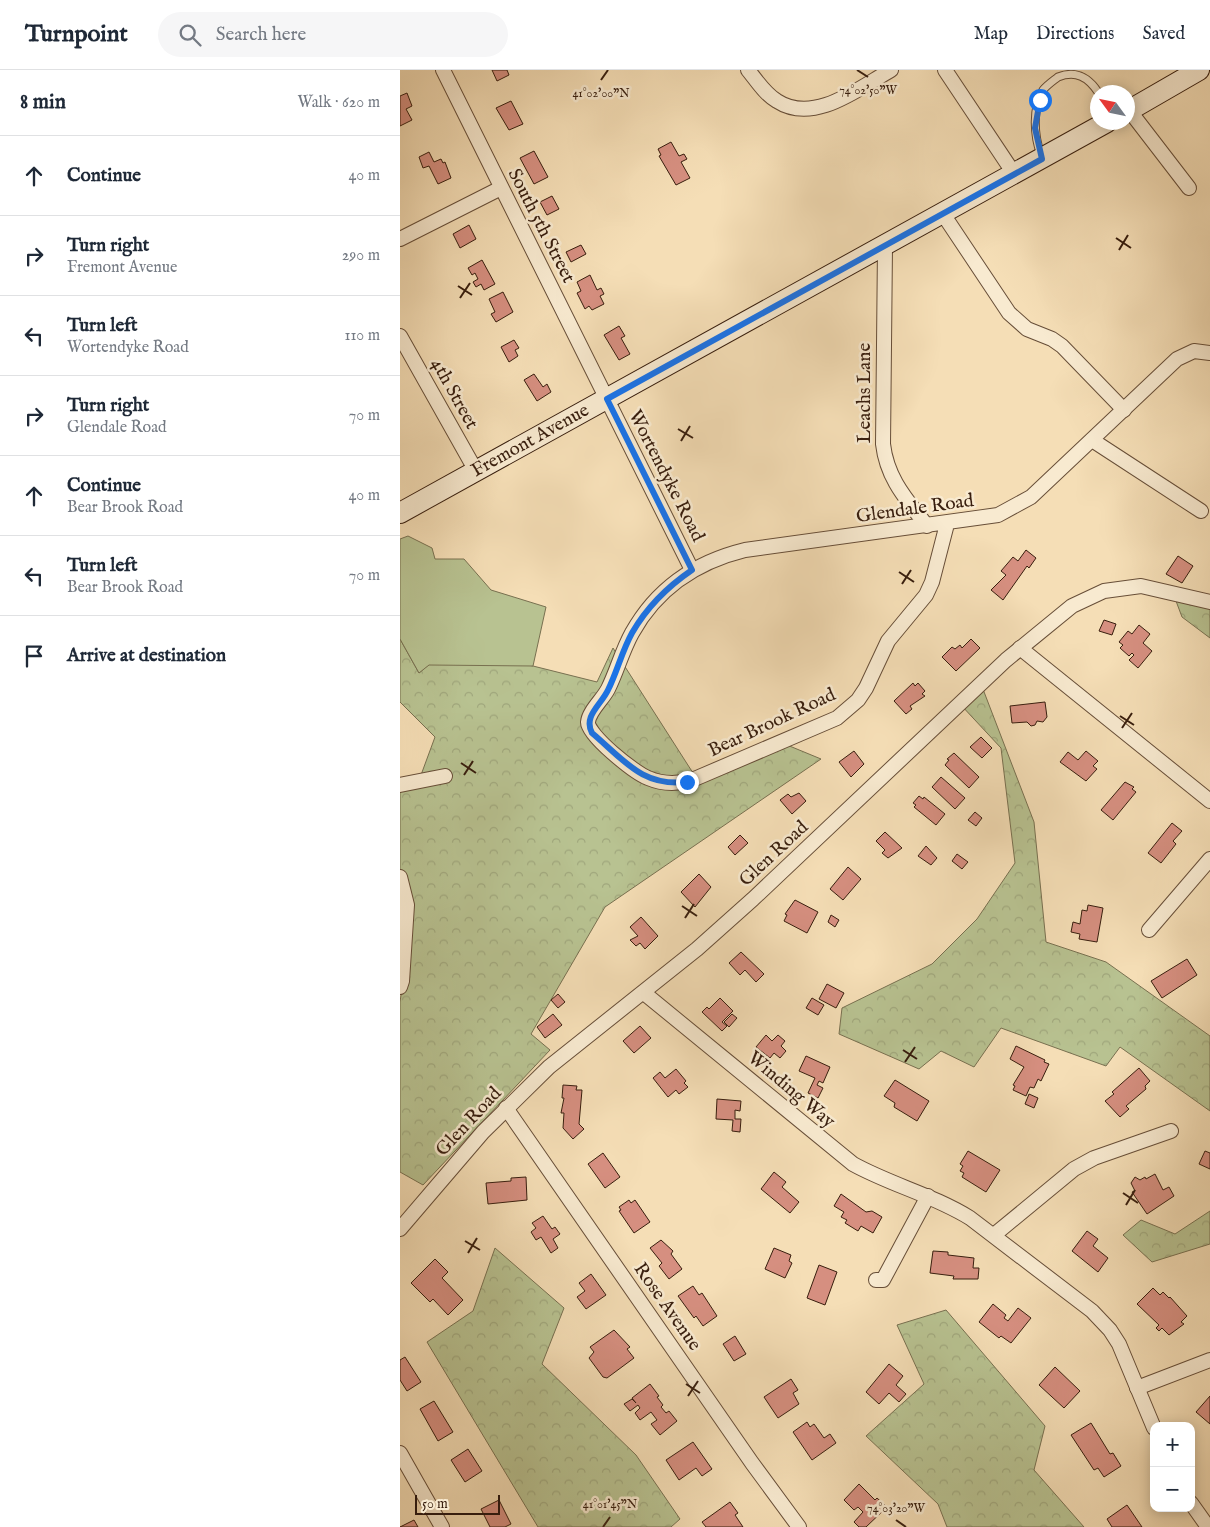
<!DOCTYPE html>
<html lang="en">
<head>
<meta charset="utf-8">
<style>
  body { margin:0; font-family:"IM FELL English",serif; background:#f6f6f7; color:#1f2937 }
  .controls { position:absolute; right:15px; bottom:15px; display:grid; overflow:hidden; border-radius:10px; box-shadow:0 2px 12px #0003 }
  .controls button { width:45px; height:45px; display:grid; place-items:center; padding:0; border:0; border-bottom:1px solid #e0e1e3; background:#fff; color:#1f2937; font:25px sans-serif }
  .compass { position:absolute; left:690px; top:15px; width:45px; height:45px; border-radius:50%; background:#fff; box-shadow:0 2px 12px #0003; rotate:303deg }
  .scale { position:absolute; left:15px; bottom:12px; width:85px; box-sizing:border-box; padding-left:5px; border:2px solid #381e0e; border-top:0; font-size:14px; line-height:18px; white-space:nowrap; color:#381e0e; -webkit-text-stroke:4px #f8ead0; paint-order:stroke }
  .stop { position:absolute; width:15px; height:15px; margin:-11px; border:4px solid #1a73e8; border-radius:50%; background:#fff }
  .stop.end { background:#1a73e8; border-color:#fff; box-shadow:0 1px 5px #0008 }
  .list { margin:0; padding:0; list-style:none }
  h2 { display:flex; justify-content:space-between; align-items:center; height:65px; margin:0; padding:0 20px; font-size:21px }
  h2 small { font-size:16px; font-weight:400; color:#747a83 }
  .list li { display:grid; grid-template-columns:32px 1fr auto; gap:15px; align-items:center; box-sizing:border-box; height:80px; padding:0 20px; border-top:1px solid #e0e1e3 }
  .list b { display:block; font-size:19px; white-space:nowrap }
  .list p { margin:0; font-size:16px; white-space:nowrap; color:#747a83 }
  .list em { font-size:16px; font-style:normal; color:#747a83 }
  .icon { flex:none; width:28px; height:28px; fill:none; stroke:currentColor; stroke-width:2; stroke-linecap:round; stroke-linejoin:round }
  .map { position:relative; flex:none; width:810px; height:1457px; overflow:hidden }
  header { display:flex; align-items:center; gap:30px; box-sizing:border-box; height:70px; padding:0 25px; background:#fff; border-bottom:1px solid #e0e1e3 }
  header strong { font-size:24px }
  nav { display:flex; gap:28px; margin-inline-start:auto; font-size:18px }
  .search { width:350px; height:45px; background:#f6f6f7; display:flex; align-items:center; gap:12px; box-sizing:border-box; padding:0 18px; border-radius:28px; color:#747a83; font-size:19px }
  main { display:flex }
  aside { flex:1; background:#fff }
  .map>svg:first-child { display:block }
  .forest { fill:url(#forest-crowns); stroke:#787050 }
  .pitch { fill:#b8c291; stroke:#787050 }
  .building { fill:#d68f80; stroke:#381e0e }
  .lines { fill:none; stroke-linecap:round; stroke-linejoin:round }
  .lane-casing { stroke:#674e38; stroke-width:9 }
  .street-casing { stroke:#674e38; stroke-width:16 }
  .secondary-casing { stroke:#381e0e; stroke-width:22 }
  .lane { stroke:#f8ead0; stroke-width:7 }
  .street { stroke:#f8ead0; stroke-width:14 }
  .secondary { stroke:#f8ead0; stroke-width:20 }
  .route { stroke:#1a73e8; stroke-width:6 }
  .ticks { fill:none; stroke:#381e0e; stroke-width:2 }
  .labels { text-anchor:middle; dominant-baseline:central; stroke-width:5; stroke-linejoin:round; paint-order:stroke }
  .street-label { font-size:19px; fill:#381e0e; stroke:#f8ead0 }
  .ticks-label { font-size:12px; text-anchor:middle; fill:#381e0e; stroke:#f8ead0; stroke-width:5; stroke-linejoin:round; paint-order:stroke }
</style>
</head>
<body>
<header>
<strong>Turnpoint</strong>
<div class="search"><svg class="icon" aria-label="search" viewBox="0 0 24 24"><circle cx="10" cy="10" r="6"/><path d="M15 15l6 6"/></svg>Search here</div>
<nav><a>Map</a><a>Directions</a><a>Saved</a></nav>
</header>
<main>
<aside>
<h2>8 min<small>Walk · 620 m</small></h2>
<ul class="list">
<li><svg class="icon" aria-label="ahead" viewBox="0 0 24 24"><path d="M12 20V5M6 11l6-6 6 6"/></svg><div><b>Continue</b></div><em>40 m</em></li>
<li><svg class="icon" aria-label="right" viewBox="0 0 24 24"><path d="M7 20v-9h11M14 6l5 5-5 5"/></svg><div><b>Turn right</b><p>Fremont Avenue</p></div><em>290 m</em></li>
<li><svg class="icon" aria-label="left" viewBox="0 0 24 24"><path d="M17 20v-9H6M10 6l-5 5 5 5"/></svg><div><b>Turn left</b><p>Wortendyke Road</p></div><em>110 m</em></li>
<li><svg class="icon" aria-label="right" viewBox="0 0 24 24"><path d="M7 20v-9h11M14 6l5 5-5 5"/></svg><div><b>Turn right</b><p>Glendale Road</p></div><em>70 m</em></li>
<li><svg class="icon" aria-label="ahead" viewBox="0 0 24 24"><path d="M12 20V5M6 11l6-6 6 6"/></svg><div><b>Continue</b><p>Bear Brook Road</p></div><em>40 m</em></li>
<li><svg class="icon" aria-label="left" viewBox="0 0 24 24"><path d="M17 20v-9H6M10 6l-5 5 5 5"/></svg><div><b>Turn left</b><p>Bear Brook Road</p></div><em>70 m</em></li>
<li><svg class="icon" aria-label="arrive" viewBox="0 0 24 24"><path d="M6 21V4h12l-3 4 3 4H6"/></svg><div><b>Arrive at destination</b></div></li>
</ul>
</aside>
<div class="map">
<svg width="810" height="1457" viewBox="0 0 810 1457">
  <defs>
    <pattern id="forest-crowns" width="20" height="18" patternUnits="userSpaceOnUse" patternTransform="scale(1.25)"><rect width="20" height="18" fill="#b8c291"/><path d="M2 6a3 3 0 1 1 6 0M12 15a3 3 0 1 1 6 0" fill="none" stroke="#9fa67c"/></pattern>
  </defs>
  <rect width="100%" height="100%" fill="#f5deb6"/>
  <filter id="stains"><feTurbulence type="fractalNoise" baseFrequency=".004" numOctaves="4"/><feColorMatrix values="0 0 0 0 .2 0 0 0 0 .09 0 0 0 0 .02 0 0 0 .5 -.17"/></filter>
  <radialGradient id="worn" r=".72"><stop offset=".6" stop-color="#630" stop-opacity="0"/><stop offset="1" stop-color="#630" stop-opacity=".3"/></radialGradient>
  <g class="forest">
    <polygon points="773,523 810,533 810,568 782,547"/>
    <polygon points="0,569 19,603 46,580 133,596 197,612 213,578 293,703 375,670 421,689 205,837 131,964 150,980 23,1115 0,1102 0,932 13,843 0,817 0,714 21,705 35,667 0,632"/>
    <polygon points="581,614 634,752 646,872 706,892 810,966 810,1041 720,977 706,996 601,958 574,997 541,981 519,999 439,964 442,938 532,894 577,849 615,793 601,678 560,634"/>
    <polygon points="810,1141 810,1174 752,1192 723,1165 741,1150 775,1164"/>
    <polygon points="95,1178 164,1238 142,1294 236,1385 280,1449 271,1457 138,1457 27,1272 73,1241"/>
    <polygon points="546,1240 645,1356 634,1400 684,1457 547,1457 538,1434 466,1366 524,1314 497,1255"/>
  </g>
  <polygon class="pitch" points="8,466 32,478 35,489 64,489 91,520 146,537 133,596 29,595 19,603 0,569 0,469"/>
  <g class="building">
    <polygon points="92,0 107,0 109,5 97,11"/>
    <polygon points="7,23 12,36 6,39 12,50 0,56 0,26"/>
    <polygon points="111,31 123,54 109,60 96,38"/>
    <polygon points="271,72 279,86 284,84 287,89 281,92 290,108 276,115 259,86 261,85 258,79"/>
    <polygon points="134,81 148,107 134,114 120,88"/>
    <polygon points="29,82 34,92 41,89 43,93 45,92 51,108 38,114 29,96 23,98 19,87"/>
    <polygon points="152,126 159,139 147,145 140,132"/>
    <polygon points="69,155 76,169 60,178 53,164"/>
    <polygon points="181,175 186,184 171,192 166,182"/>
    <polygon points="82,190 95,214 84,220 81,214 76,217 73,212 78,209 75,203 72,205 68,198"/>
    <polygon points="190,205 197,220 201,218 204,224 200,226 204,234 192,240 189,236 185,239 177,223 181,221 177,212"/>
    <polygon points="103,222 113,242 96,252 91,244 95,242 89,229"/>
    <polygon points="219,256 225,266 221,268 230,284 219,290 204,265"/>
    <polygon points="114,270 119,278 115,280 118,286 109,292 101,277"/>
    <polygon points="134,304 143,317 147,314 151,322 137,331 124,310"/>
    <polygon points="626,480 636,488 629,498 627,496 603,530 591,520 606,505 601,501 613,487 618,491"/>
    <polygon points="778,486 793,496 782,513 766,504"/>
    <polygon points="704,550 716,554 712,565 699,561"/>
    <polygon points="739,555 750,564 743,573 752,581 738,598 729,590 734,585 732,583 729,586 720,578 723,575 719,572 728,561 732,564"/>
    <polygon points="571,569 580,578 556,601 542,587 552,577 555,579 560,575 562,578"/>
    <polygon points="513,613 515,616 518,613 525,621 522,624 525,626 510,636 512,639 506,644 494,631"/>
    <polygon points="645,632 647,647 643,652 637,651 635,655 631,656 627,652 612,653 610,636"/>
    <polygon points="581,667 592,678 582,688 570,677"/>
    <polygon points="454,681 464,694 451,707 439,692"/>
    <polygon points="686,681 698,691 693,696 697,699 686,711 660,692 668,682 678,690"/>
    <polygon points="554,683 579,707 569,718 545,695 549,690 547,689"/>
    <polygon points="541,707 565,728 555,739 532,717"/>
    <polygon points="725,712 734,717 732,719 736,722 713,750 701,740"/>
    <polygon points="399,723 406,731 392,744 380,730 388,724 391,727"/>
    <polygon points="519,726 523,729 524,727 545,744 536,755 514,737 516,735 513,733"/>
    <polygon points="575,742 582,748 576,756 568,750"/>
    <polygon points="772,753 782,761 773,771 776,774 761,793 748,783"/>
    <polygon points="485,762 502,778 488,788 482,783 485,780 476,771"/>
    <polygon points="340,765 348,773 335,785 328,777"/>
    <polygon points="526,776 537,788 531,795 518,786"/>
    <polygon points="557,784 568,792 562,799 552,791"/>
    <polygon points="448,797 461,809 443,830 430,819"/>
    <polygon points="299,804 311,817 295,837 281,822"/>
    <polygon points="395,830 418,842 407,863 384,851 387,845 385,844"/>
    <polygon points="688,835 703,838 697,872 679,869 680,864 671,862 673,852 680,854 682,840 687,841"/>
    <polygon points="431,845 439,850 435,857 428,852"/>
    <polygon points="241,847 258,866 245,879 240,873 236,876 230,870 238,866 230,857"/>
    <polygon points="341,882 364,904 356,912 345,900 340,905 329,893"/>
    <polygon points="787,889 797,905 762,928 751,911"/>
    <polygon points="427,914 444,923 436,938 419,929"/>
    <polygon points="158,924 165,932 158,938 151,930"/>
    <polygon points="320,928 333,941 322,952 327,956 322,961 302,942 307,937 309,939"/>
    <polygon points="412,928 424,935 418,945 406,938"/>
    <polygon points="153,944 162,955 145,968 137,957"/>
    <polygon points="332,944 337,948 329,957 324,952"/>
    <polygon points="240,956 251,968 234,983 223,971"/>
    <polygon points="366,965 372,971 378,965 385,971 381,976 386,981 380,988 374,983 370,988 356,977"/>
    <polygon points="616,976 645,990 644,992 649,994 641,1011 638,1009 634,1018 630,1017 626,1026 613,1020 615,1016 613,1015 624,997 610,989"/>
    <polygon points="406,986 430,997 423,1013 419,1011 417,1015 423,1018 418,1028 408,1023 415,1008 399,1001"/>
    <polygon points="739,998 750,1011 745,1016 746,1019 726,1036 729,1039 720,1047 705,1031 714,1024 712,1022"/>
    <polygon points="276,999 286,1011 284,1013 288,1017 279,1024 276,1020 268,1027 253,1008 260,1002 265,1008"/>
    <polygon points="495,1010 529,1031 517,1051 494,1037 495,1033 484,1026"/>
    <polygon points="163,1015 177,1016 176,1020 182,1020 179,1054 184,1059 173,1069 163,1058 164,1043 161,1043 164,1028 162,1028"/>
    <polygon points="629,1024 638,1028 634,1038 625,1034"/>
    <polygon points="317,1029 341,1031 340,1041 335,1040 335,1049 341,1049 340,1062 332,1061 333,1050 316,1049"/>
    <polygon points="568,1081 600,1100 586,1122 562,1107 564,1103 560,1101 563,1096 560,1094"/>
    <polygon points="805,1081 810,1083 810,1099 799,1094"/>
    <polygon points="203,1083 220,1107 205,1118 188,1094"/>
    <polygon points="374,1102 386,1112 382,1117 399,1132 390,1143 361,1119"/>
    <polygon points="755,1104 763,1120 769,1117 774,1126 747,1144 732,1122 735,1121 731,1113 735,1107 740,1110 745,1107 746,1109"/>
    <polygon points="126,1107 127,1130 88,1134 86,1113 111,1111 111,1108"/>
    <polygon points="441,1124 466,1142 472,1141 482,1147 473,1163 461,1156 458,1161 445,1153 447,1150 441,1147 444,1142 434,1136"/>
    <polygon points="229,1130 231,1133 235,1130 250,1152 234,1163 219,1141 221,1140 219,1137"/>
    <polygon points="143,1146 152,1159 155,1157 160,1164 153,1169 158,1178 151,1183 141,1167 136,1170 131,1162 136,1158 132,1153"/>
    <polygon points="687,1161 698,1169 693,1176 708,1188 698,1202 672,1181"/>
    <polygon points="261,1170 273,1181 271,1184 282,1199 269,1209 259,1196 262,1193 250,1178"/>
    <polygon points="374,1178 391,1185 389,1191 392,1193 385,1208 365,1199"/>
    <polygon points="533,1181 548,1182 548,1185 574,1188 573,1198 579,1198 578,1209 553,1209 554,1206 530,1203"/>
    <polygon points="35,1189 48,1202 42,1208 63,1230 48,1245 33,1229 30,1232 11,1213"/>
    <polygon points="419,1195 437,1202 425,1235 407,1228"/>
    <polygon points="191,1204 206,1225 186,1239 177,1227 185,1221 179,1213"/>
    <polygon points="293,1216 299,1225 302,1223 317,1246 303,1256 296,1246 294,1248 278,1226"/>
    <polygon points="753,1218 760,1225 763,1222 769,1228 770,1227 787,1246 781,1252 784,1254 769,1265 762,1258 759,1261 756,1258 759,1255 737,1234"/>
    <polygon points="593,1234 606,1245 604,1248 608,1251 618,1238 631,1248 611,1273 601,1266 599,1268 579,1252"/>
    <polygon points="214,1260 230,1277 227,1279 234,1288 207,1308 203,1307 189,1288 194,1282 190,1277"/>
    <polygon points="335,1266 346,1284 334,1291 323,1274"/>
    <polygon points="5,1287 21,1312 7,1321 0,1310 0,1290"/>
    <polygon points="489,1294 503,1306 496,1315 506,1324 499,1332 489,1323 479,1334 466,1322"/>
    <polygon points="655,1297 680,1321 664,1338 639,1315"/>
    <polygon points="391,1309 398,1320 393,1323 399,1334 378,1348 364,1327"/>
    <polygon points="250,1314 259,1326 257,1327 263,1335 261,1337 266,1343 269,1341 277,1351 260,1365 251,1354 257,1350 251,1342 240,1350 235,1343 240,1338 238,1335 230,1341 224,1334 232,1329 236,1333 232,1328"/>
    <polygon points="810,1326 810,1354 796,1342"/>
    <polygon points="34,1331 53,1362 38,1371 20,1339"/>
    <polygon points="407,1352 410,1357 414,1354 424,1368 430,1364 436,1373 412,1390 393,1362"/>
    <polygon points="691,1353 710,1384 713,1383 721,1396 704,1407 698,1398 694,1400 671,1365"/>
    <polygon points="293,1372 312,1399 302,1406 296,1398 279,1410 266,1390"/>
    <polygon points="68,1379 82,1401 65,1412 51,1390"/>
    <polygon points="459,1414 475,1430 477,1428 487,1437 466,1457 459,1457 454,1452 463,1442 458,1437 454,1440 444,1430"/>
    <polygon points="99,1430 111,1454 105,1457 90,1457 81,1439"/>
    <polygon points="330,1432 338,1443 335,1445 343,1457 306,1457 302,1452"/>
    <polygon points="727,1435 742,1457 712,1457 707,1449"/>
    <polygon points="14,1450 18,1457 0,1457"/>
  </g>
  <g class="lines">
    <g class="lane-casing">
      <path id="lane" d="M641 85C634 66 632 38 643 20 647 15 653 11 658 7 676 0 688 7 698 22"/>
    </g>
    <g class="street-casing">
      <g id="street">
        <polyline points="43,0 292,500"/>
        <path d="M348 0C357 11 365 24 377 31 414 55 459 18 491 0"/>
        <polyline points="545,0 615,105"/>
        <polyline points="729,40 789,118"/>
        <polyline points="543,144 609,243 627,259 652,269 662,276 724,340"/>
        <polyline points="0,169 101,118"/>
        <path d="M485 176 483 374C487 409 507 430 527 456"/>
        <polyline points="0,266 76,401"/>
        <polyline points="692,370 801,441"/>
        <path d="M547 454 532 512 526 525 488 571 466 618 458 630 437 648 292 710C278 714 262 714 248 708 235 703 187 665 188 652 189 641 203 629 208 619 217 601 222 581 232 563 257 518 296 492 345 480L598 445 631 427 777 289 794 281 810 283"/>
        <polyline points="620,578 810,731"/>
        <polyline points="0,715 45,706"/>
        <polyline points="0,807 7,835 2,911 0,917"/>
        <polyline points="749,860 810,789"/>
        <path d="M244 923 453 1094C491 1115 533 1125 570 1148L692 1241 710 1260 719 1274 754 1358"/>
        <polyline points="106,1038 352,1393 399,1457"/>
        <polyline points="0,1159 83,1062 149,997 297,879 353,829 606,590 672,536 704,521 741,516 810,532"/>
        <polyline points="594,1165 674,1099 694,1088 771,1061"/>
        <polyline points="476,1210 483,1210 528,1126"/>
        <polyline points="737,1318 810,1290"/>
        <polyline points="0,1383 42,1457"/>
        <polyline points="791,1433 808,1457"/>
      </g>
    </g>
    <g class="secondary-casing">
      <g id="secondary">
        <polyline points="728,41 799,0"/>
        <path id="s1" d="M0 443 707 52"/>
      </g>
    </g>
    <use href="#lane" class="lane"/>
    <use href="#street" class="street"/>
    <use href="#secondary" class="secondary"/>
  </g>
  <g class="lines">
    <path class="route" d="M287 712C242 717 224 690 192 663 183 646 201 635 208 620 217 602 222 581 232 563 247 537 267 517 292 500L207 329 642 89 635 58 640 30"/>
  </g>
  <path class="ticks" d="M457 0 468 7M201 10 208 0M716 168 731 178M719 180 728 165M58 216 72 225M60 228 70 213M278 359 293 368M281 371 290 356M499 502 514 512M502 514 511 500M720 646 734 655M722 658 732 643M61 693 76 703M64 705 73 691M282 836 297 846M285 848 294 834M503 980 517 989M505 992 515 977M723 1123 738 1133M726 1135 735 1120M65 1171 80 1180M68 1183 77 1168M286 1314 300 1323M288 1326 298 1311M496 1450 506 1457M203 1457 210 1447"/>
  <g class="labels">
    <g class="street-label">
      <text transform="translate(141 156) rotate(63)">South 5th Street</text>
      <text transform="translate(465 323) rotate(-90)">Leachs Lane</text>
      <text transform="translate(54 324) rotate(61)">4th Street</text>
      <text stroke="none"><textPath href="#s1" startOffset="149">Fremont Avenue</textPath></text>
      <text transform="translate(266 406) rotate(63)">Wortendyke Road</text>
      <text transform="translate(515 439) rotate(-8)">Glendale Road</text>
      <text transform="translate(372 653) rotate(-25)">Bear Brook Road</text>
      <text transform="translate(374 784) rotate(-43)">Glen Road</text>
      <text transform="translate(391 1020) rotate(40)">Winding Way</text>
      <text transform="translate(69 1052) rotate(-47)">Glen Road</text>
      <text transform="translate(267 1237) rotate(55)">Rose Avenue</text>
    </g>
  </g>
  <g class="ticks-label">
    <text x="468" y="24">74°02'50"W</text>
    <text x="201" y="27">41°02'00"N</text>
    <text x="210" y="1438">41°01'45"N</text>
    <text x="496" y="1442">74°03'20"W</text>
  </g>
  <rect width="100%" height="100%" filter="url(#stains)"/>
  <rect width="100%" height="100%" fill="url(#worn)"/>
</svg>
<div class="controls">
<button>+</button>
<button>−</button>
</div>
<svg class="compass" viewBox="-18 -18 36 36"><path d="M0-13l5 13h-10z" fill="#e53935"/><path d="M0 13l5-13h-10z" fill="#747a83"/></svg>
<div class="scale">50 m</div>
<div class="stop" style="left:640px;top:30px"></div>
<div class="stop end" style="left:287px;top:712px"></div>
</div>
</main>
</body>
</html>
